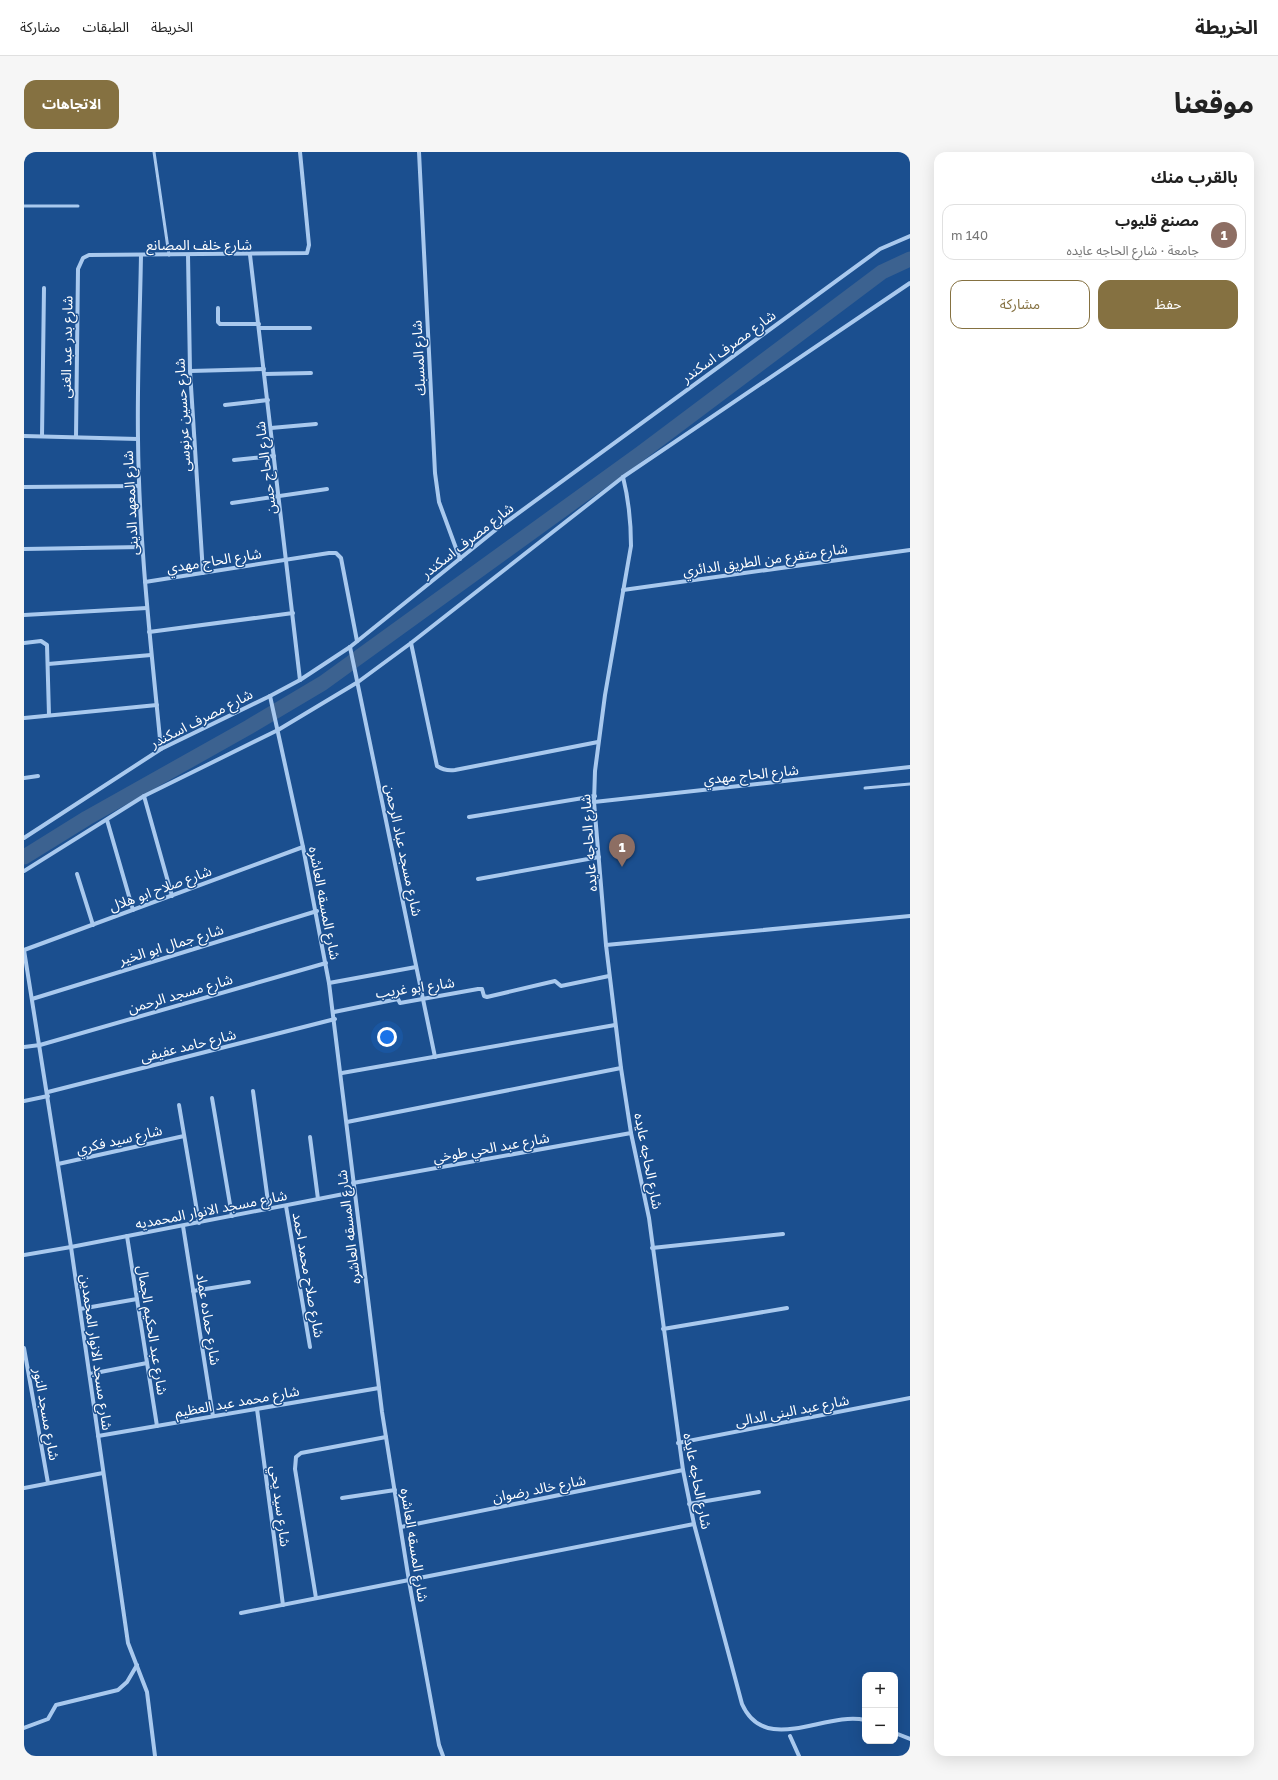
<!DOCTYPE html>
<html lang="ar">
<head>
<meta charset="utf-8">
<style>
  body { margin:0; font-family:"Golos Text","Noto Sans Arabic",sans-serif; background:#f6f6f6; color:#222; direction:rtl }
  .controls { position:absolute; right:12px; bottom:12px; display:grid; overflow:hidden; border-radius:8px; box-shadow:0 4px 16px #0002 }
  .controls button { width:36px; height:36px; display:grid; place-items:center; padding:0; border:0; border-bottom:1px solid #e0e0e0; background:#fff; color:#222; font:20px sans-serif }
  .you { position:absolute; left:363px; top:885px; width:14px; height:14px; margin:-10px; border:3px solid #fff; border-radius:50%; background:#1a73e8; box-shadow:0 0 0 6px #1a73e833 }
  .badge { display:grid; place-items:center; width:26px; height:26px; border-radius:50%; background:#857141; color:#fff; font-size:13px; font-weight:700 }
  .pin { position:absolute; translate:-50% -33px; filter:drop-shadow(0 1px 2px #0008) }
  .pin::after { content:''; position:absolute; top:21px; width:14px; height:12px; background:inherit; clip-path:polygon(0 0,100% 0,50% 100%) }
  .list { margin:0; padding:0; list-style:none }
  h2 { display:flex; justify-content:space-between; align-items:center; height:52px; margin:0; padding:0 16px; font-size:17px }
  h2 small { font-size:13px; font-weight:400; color:#767676 }
  .list li { display:grid; grid-template-columns:26px 1fr auto; gap:12px; align-items:center; box-sizing:border-box; height:56px; margin:0 8px 8px; padding:0 8px; border:1px solid #e0e0e0; border-radius:12px }
  .list b { display:block; font-size:15px; white-space:nowrap }
  .list p { margin:0; font-size:13px; white-space:nowrap; color:#767676 }
  .list em { font-size:13px; font-style:normal; color:#767676 }
  .actions { display:flex; gap:8px; padding:12px 16px }
  .actions a { flex:1; padding:9px 0; border:1px solid #857141; border-radius:12px; text-align:center; font-size:14px; color:#857141 }
  .actions .main { background:#857141; color:#fff }
  .map { position:relative; flex:none; width:886px; height:1604px; overflow:hidden; direction:ltr; border-radius:12px }
  header { display:flex; align-items:center; gap:24px; box-sizing:border-box; height:56px; padding:0 20px; background:#fff; border-bottom:1px solid #e0e0e0 }
  header strong { font-size:19px }
  nav { display:flex; gap:22px; margin-inline-start:auto; font-size:14px }
  .intro { display:flex; align-items:center; justify-content:space-between; box-sizing:border-box; height:96px; padding:0 24px }
  h1 { margin:0; font-size:28px }
  .button { padding:10px 18px; border-radius:12px; background:#857141; color:#fff; font-size:14px; font-weight:700 }
  main { display:flex; gap:24px; padding:0 24px }
  aside { flex:1; background:#fff; border-radius:12px; box-shadow:0 4px 16px #0002 }
  .map>svg:first-child { display:block }
  .lines { fill:none; stroke-linecap:round; stroke-linejoin:round }
  .canal { stroke:#3c6290; stroke-width:15 }
  .lane { stroke:#a9c9ee; stroke-width:3 }
  .street { stroke:#a9c9ee; stroke-width:4 }
  .labels { text-anchor:middle; dominant-baseline:central; stroke-width:3; stroke-linejoin:round; paint-order:stroke }
  .street-label { font-size:14px; fill:#fff; stroke:#1b4f8f }
</style>
</head>
<body>
<header>
<strong>الخريطة</strong>
<nav><a>الخريطة</a><a>الطبقات</a><a>مشاركة</a></nav>
</header>
<div class="intro"><h1>موقعنا</h1><a class="button">الاتجاهات</a></div>
<main>
<aside>
<h2>بالقرب منك<small></small></h2>
<ul class="list">
<li><span class="badge" style="background:#8d6e63">1</span><div><b>مصنع قليوب</b><p>جامعة · شارع الحاجه عايده</p></div><em>140 m</em></li>
</ul>
<div class="actions"><a class="main">حفظ</a><a>مشاركة</a></div>
</aside>
<div class="map">
<svg width="886" height="1604" viewBox="0 0 886 1604">
  <rect width="100%" height="100%" fill="#1b4f8f"/>
  <g class="lines">
    <polyline class="canal" points="0,705 63,666 225,575 299,531 617,301 858,120 886,107"/>
    <g class="lane">
      <polyline points="130,0 145,103"/>
      <polyline points="0,54 54,54"/>
      <polyline points="841,636 886,632"/>
    </g>
    <g class="street">
      <polyline points="395,0 411,321 415,350 436,407"/>
      <path d="M117 103C116 164 113 226 114 287 115 391 127 494 137 597"/>
      <polyline points="164,103 166,219 179,421"/>
      <polyline points="226,103 276,528"/>
      <polyline points="194,156 194,170 196,172 235,172"/>
      <polyline points="235,176 286,176"/>
      <polyline points="166,219 240,217"/>
      <polyline points="241,222 287,221"/>
      <polyline points="201,253 244,248"/>
      <polyline points="247,276 292,272"/>
      <polyline points="0,284 114,287"/>
      <polyline points="18,284 20,136"/>
      <polyline points="52,285 54,117 59,106 65,103 283,101 285,93 276,0"/>
      <polyline points="210,308 250,304"/>
      <path d="M599 325C605 349 607 370 607 394L581 543 571 619 570 650 582 793 597 916 607 981 625 1066 659 1318 670 1372 718 1552C741 1604 801 1559 841 1568"/>
      <polyline points="0,335 115,334"/>
      <polyline points="208,351 303,337"/>
      <polyline points="0,397 118,395"/>
      <polyline points="121,430 305,401 312,401 317,406 333,489"/>
      <polyline points="599,438 886,398"/>
      <polyline points="0,463 123,456"/>
      <polyline points="125,480 269,461"/>
      <polyline points="0,491 17,489 23,493 25,563"/>
      <path d="M387 491 413 614C419 618 424 619 431 618L574 590"/>
      <polyline points="326,495 411,905"/>
      <polyline points="24,512 127,503"/>
      <polyline points="246,544 279,695 305,831 358,1260 385,1429 415,1593 419,1604"/>
      <polyline points="0,566 133,553"/>
      <polyline points="0,626 14,624"/>
      <polyline points="120,644 148,744"/>
      <polyline points="570,650 886,615"/>
      <polyline points="445,665 571,644"/>
      <polyline points="83,668 109,758"/>
      <polyline points="0,686 137,597 246,544 276,528 326,495 474,376 856,97 886,84"/>
      <polyline points="0,719 120,644 254,578 334,530 387,491 599,325 886,131"/>
      <polyline points="53,722 69,773"/>
      <polyline points="454,727 575,705"/>
      <polyline points="582,793 886,764"/>
      <polyline points="0,798 47,1095 104,1491 123,1540 131,1604"/>
      <polyline points="0,798 279,695"/>
      <polyline points="305,831 392,815"/>
      <polyline points="8,847 293,759"/>
      <polyline points="310,860 374,847 376,851 454,837 458,837 460,844 463,845 531,829 537,834 585,824"/>
      <polyline points="0,895 16,893 302,811"/>
      <polyline points="318,921 591,873"/>
      <polyline points="229,939 245,1057"/>
      <polyline points="24,940 311,867"/>
      <polyline points="188,946 208,1064"/>
      <polyline points="0,949 24,944"/>
      <polyline points="155,953 175,1071"/>
      <polyline points="323,970 597,916"/>
      <polyline points="286,985 294,1047"/>
      <polyline points="34,1012 160,984"/>
      <polyline points="329,1031 607,981"/>
      <polyline points="262,1054 286,1195"/>
      <polyline points="159,1074 189,1264"/>
      <polyline points="103,1084 133,1274"/>
      <polyline points="628,1096 759,1082"/>
      <polyline points="0,1103 47,1095 330,1040"/>
      <polyline points="169,1139 225,1130"/>
      <polyline points="56,1157 113,1147"/>
      <polyline points="639,1177 763,1156"/>
      <polyline points="0,1196 24,1331"/>
      <polyline points="66,1222 123,1211"/>
      <polyline points="233,1257 259,1453"/>
      <polyline points="74,1284 355,1236"/>
      <polyline points="654,1291 886,1246"/>
      <polyline points="0,1336 79,1321"/>
      <polyline points="318,1346 371,1338"/>
      <polyline points="665,1352 735,1340"/>
      <polyline points="377,1375 659,1318"/>
      <polyline points="292,1446 271,1317 272,1305 277,1301 362,1285"/>
      <polyline points="217,1461 670,1372"/>
      <polyline points="0,1576 24,1567 32,1553 94,1538 103,1530 113,1513"/>
      <polyline points="871,1581 886,1587"/>
      <polyline points="766,1584 775,1604"/>
    </g>
  </g>
  <g class="labels">
    <g class="street-label">
      <text x="175" y="92">شارع خلف المصانع</text>
      <text transform="translate(704 194) rotate(-36)">شارع مصرف اسكندر</text>
      <text transform="translate(42 195) rotate(-89)">شارع بدر عبد الغنى</text>
      <text transform="translate(394 206) rotate(-93)">شارع المسبك</text>
      <text transform="translate(158 263) rotate(-93)">شارع حسين عرنوسى</text>
      <text transform="translate(241 316) rotate(-97)">شارع الحاج حسن</text>
      <text transform="translate(106 351) rotate(-93)">شارع المعهد الدينى</text>
      <text transform="translate(443 388) rotate(-38)">شارع مصرف اسكندر</text>
      <text transform="translate(741 407) rotate(-8)">شارع متفرع من الطريق الدائري</text>
      <text transform="translate(190 408) rotate(-9)">شارع الحاج مهدي</text>
      <text transform="translate(177 566) rotate(-27)">شارع مصرف اسكندر</text>
      <text transform="translate(727 622) rotate(-6)">شارع الحاج مهدي</text>
      <text transform="translate(564 691) rotate(-94)">شارع الحاجه عايده</text>
      <text transform="translate(380 698) rotate(78)">شارع مسجد عباد الرحمن</text>
      <text transform="translate(136 736) rotate(-20)">شارع صلاح ابو هلال</text>
      <text transform="translate(301 751) rotate(79)">شارع المسقه العاشره</text>
      <text transform="translate(147 792) rotate(-17)">شارع جمال ابو الخير</text>
      <text transform="translate(391 835) rotate(-8)">شارع ابو غريب</text>
      <text transform="translate(156 841) rotate(-16)">شارع مسجد الرحمن</text>
      <text transform="translate(164 893) rotate(-14)">شارع حامد عفيفى</text>
      <text transform="translate(95 987) rotate(-13)">شارع سيد فكري</text>
      <text transform="translate(467 995) rotate(-10)">شارع عبد الحي طوخي</text>
      <text transform="translate(625 1009) rotate(79)">شارع الحاجه عايده</text>
      <text transform="translate(187 1057) rotate(-11)">شارع مسجد الانوار المحمديه</text>
      <text transform="translate(324 1075) rotate(-97)">شارع المسقه العاشره</text>
      <text transform="translate(285 1123) rotate(80)">شارع صلاح محمد احمد</text>
      <text transform="translate(185 1167) rotate(81)">شارع حماده عماد</text>
      <text transform="translate(129 1178) rotate(81)">شارع عبد الحكيم الجمال</text>
      <text transform="translate(73 1200) rotate(82)">شارع مسجد الانوار المحمدين</text>
      <text transform="translate(213 1249) rotate(-10)">شارع محمد عبد العظيم</text>
      <text transform="translate(768 1258) rotate(-11)">شارع عبد البنى الدالى</text>
      <text transform="translate(23 1262) rotate(80)">شارع مسجد النور</text>
      <text transform="translate(674 1329) rotate(79)">شارع الحاجه عايده</text>
      <text transform="translate(515 1336) rotate(-11)">شارع خالد رضوان</text>
      <text transform="translate(257 1354) rotate(83)">شارع سيد يحي</text>
      <text transform="translate(391 1393) rotate(81)">شارع المسقه العاشره</text>
    </g>
  </g>
</svg>
<div class="controls">
<button>+</button>
<button>−</button>
</div>
<div class="you"></div>
<div class="pin badge" style="left:598px;top:715px;background:#8d6e63">1</div>
</div>
</main>
</body>
</html>
